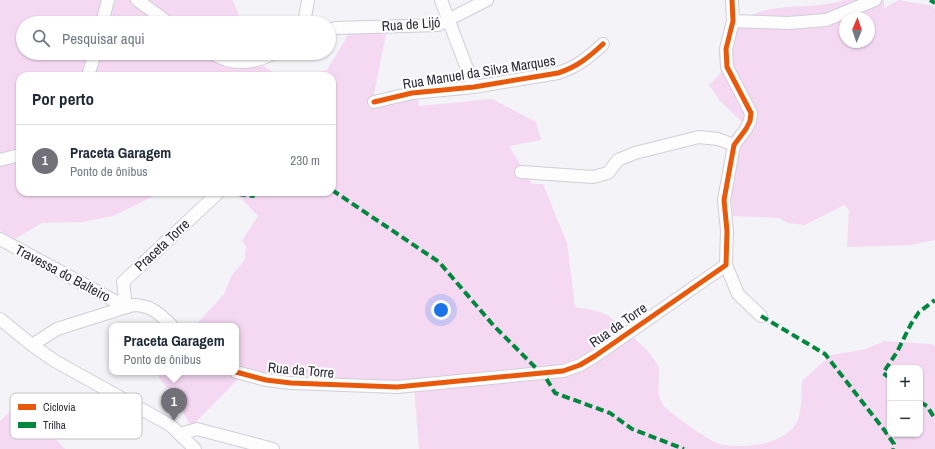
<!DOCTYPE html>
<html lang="pt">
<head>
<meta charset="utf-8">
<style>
  body { margin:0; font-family:"Archivo Narrow",sans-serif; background:#f6f6f7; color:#1f2937 }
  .controls { position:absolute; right:12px; bottom:12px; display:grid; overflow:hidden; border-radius:8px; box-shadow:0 1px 3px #0004 }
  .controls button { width:36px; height:36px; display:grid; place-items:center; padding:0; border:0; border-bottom:1px solid #e0e1e3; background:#fff; color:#1f2937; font:20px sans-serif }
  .compass { position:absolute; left:839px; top:12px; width:36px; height:36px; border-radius:50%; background:#fff; box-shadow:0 1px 3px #0004; rotate:2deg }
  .you { position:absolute; left:441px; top:310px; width:14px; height:14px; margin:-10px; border:3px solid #fff; border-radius:50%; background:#1a73e8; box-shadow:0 0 0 6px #1a73e833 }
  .badge { display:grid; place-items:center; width:26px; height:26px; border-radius:50%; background:#727079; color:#fff; font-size:13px; font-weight:700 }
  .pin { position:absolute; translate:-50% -33px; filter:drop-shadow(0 1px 2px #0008) }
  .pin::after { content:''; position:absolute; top:21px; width:14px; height:12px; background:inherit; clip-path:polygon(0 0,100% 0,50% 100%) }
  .popup { position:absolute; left:109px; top:323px; width:130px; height:52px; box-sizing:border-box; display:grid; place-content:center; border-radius:8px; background:#fff; filter:drop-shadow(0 1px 3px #0005); font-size:13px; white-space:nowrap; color:#747a83 }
  .popup b { font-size:15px; color:#1f2937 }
  .popup::after { content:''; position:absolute; left:50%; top:100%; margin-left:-8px; border:8px solid transparent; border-top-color:#fff }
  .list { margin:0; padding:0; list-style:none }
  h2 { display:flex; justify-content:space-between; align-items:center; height:52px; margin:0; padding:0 16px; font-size:17px }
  h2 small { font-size:13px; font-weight:400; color:#747a83 }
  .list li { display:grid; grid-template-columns:26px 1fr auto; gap:12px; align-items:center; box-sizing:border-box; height:72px; padding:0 16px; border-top:1px solid #e0e1e3 }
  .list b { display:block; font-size:15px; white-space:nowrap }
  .list p { margin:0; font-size:13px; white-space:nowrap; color:#747a83 }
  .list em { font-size:13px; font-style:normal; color:#747a83 }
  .icon { flex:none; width:22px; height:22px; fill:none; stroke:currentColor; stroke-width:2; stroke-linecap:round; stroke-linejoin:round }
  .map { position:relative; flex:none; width:935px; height:449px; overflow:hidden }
  .search { position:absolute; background:#fff; box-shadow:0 1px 3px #0004; left:16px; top:16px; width:320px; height:44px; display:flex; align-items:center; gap:10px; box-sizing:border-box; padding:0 14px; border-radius:22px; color:#747a83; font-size:15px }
  .panel { position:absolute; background:#fff; box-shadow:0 1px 3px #0004; left:16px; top:72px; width:320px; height:124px; border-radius:12px }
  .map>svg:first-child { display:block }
  .green { fill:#f5d9f3; fill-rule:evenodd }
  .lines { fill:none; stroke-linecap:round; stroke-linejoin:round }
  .minor-casing { stroke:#d0ced7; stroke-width:14 }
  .minor { stroke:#fdfdfe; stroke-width:12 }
  .quiet { stroke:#00873e; stroke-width:4; stroke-dasharray:8 4; stroke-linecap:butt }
  .cycleway-casing { stroke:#fff; stroke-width:8 }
  .cycleway { stroke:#e8590c; stroke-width:5 }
  .labels { text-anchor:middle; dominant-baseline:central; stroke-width:4; stroke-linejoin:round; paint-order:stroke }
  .street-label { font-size:14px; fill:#2c2a35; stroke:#fff }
  .key { fill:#fff; stroke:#c0bfc2; stroke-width:1 }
  .key-label { font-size:11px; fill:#2c2a35 }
</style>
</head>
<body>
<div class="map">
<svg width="935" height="449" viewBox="0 0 935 449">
  <rect width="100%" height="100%" fill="#f3f3f8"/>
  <g class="green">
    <polygon points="0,0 233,0 242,23 23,23 23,53 254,53 259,64 281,76 20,76 20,192 151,192 154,196 113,216 83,222 42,223 15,239 0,231"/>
    <path d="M844 0H884V8L899 0 932 6 935 9V240L910 245 847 247 849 210 844 205 805 225 788 223 779 218 733 216 731 195 726 180 741 142 742 122 720 101 709 85C714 80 721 74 723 68 732 51 729 36 743 21 768 0 814 11 844 0ZM845 18H869V42H845Z"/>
    <path d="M351 30 386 34 372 104 417 95 419 106 492 99 536 122 541 140 509 146 532 184H543L567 243 575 307C586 309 597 310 607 315 617 321 655 355 658 366 662 379 652 395 667 409 676 417 709 441 720 444 744 449 787 445 798 420 802 411 801 391 802 381L831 355 866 349 884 341 931 344 935 346V449H419L414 385H326L245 372 191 427 179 404 155 372H236V326H195L224 294 231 277 245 259 246 246 242 241 258 216 235 192H332V76H301L327 70ZM890 368H920V434H890Z"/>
    <polygon points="20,402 65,449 0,449 0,421"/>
  </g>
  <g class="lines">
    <g class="minor-casing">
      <g id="minor">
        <polyline points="137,0 169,23"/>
        <polyline points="441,0 474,87"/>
        <polyline points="733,21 788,23 826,20 875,0"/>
        <polyline points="102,23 108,0"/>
        <polyline points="304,23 308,0"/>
        <polyline points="329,30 336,28 438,25 487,0"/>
        <path d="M212 53C233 67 254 63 275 53"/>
        <polyline points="88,76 95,53"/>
        <path d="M374 102 412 93 474 87 558 73C577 67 589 57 603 44"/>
        <polyline points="0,160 20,155"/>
        <polyline points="521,172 593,177 608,173 618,160 635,153 699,137 718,139 734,145"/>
        <polyline points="0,239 126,307"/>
        <polyline points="726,265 738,294 761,316"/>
        <polyline points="126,307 123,282 219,192"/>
        <polyline points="0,319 32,345 55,361 170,425 195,449"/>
        <path d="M32 345 57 329 133 305C151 305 160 314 172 326"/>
        <polyline points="236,372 266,380 291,383 397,387 563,371 580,365 595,356 726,265 727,231 724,200 734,145 746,129 750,121 751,113 727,67 726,49 733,21 732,0"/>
        <polyline points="180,434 197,429 273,449"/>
      </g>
    </g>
    <use href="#minor" class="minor"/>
    <g class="quiet">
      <polyline points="930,0 935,3"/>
      <polyline points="332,190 439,262 494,326 546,378 555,393 610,413 632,429 684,449"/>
      <polyline points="238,194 253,196 255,192"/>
      <polyline points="761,316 825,354 885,431 894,444 893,449"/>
      <polyline points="890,378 883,373 897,352 911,324 919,312 935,300"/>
      <polyline points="920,402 927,406 935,419"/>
    </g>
    <g class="cycleway-casing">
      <g id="cycleway">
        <path d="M374 102 412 93 474 87 558 73C577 67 589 57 603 44"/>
        <polyline points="236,372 266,380 291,383 397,387 563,371 580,365 595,356 726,265 727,231 724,200 734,145 746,129 750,121 751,113 727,67 726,49 733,21 732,0"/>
      </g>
    </g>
    <use href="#cycleway" class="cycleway"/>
  </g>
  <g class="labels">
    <g class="street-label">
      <text transform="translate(411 24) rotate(-4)">Rua de Lijó</text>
      <text transform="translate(479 72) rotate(-9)">Rua Manuel da Silva Marques</text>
      <text transform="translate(162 245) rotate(-43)">Praceta Torre</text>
      <text transform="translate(63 273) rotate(28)">Travessa do Balteiro</text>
      <text transform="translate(618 325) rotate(-35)">Rua da Torre</text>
      <text transform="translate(301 370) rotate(5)">Rua da Torre</text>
    </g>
  </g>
  <rect x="10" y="393" width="132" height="46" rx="6" class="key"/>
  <rect x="18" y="404" width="18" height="6" fill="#e8590c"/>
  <rect x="18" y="422" width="18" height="6" fill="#00873e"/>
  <g class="key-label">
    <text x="43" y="411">Ciclovia</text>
    <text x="43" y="429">Trilha</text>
  </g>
</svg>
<div class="controls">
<button>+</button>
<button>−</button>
</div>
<svg class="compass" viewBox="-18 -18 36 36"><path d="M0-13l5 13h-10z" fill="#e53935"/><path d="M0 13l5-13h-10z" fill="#747a83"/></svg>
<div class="you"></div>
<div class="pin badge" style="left:174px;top:421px">1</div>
<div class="popup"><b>Praceta Garagem</b>Ponto de ônibus</div>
<div class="search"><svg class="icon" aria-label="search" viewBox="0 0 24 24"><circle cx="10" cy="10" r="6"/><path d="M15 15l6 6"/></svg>Pesquisar aqui</div>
<section class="panel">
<h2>Por perto<small></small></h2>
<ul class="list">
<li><span class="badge">1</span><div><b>Praceta Garagem</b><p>Ponto de ônibus</p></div><em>230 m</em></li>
</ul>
</section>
</div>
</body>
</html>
